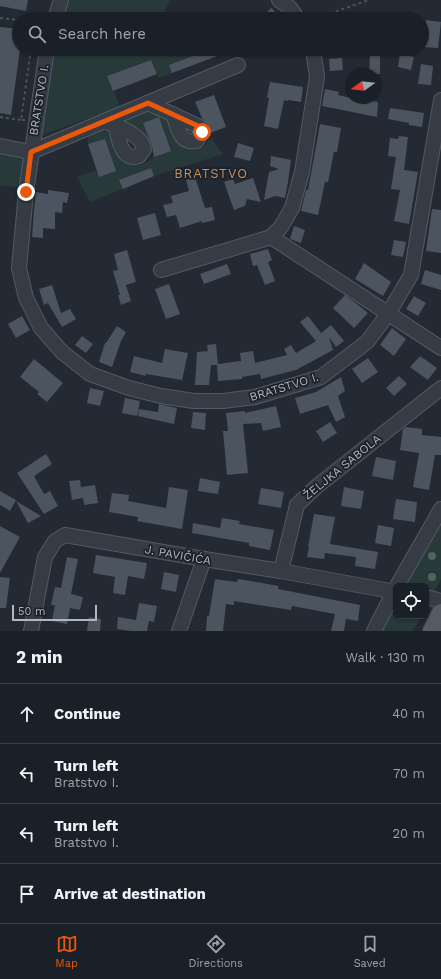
<!DOCTYPE html>
<html lang="en">
<head>
<meta charset="utf-8">
<style>
  body { margin:0; font-family:"Work Sans",sans-serif; background:#23282f; color:#f1f3f6 }
  .controls { position:absolute; right:12px; bottom:12px; display:grid; overflow:hidden; border-radius:6px; box-shadow:0 1px 3px #0004 }
  .controls button { width:36px; height:36px; display:grid; place-items:center; padding:0; border:0; border-bottom:1px solid #383e44; background:#1a2027; color:#f1f3f6; font:20px sans-serif }
  .compass { position:absolute; left:345px; top:68px; width:36px; height:36px; border-radius:50%; background:#1a2027; box-shadow:0 1px 3px #0004; rotate:255deg }
  .scale { position:absolute; left:12px; bottom:10px; width:85px; box-sizing:border-box; padding-left:4px; border:2px solid #b0b7c1; border-top:0; font-size:11px; line-height:14px; white-space:nowrap; color:#b0b7c1; -webkit-text-stroke:3px #1b2129; paint-order:stroke }
  .stop { position:absolute; width:12px; height:12px; margin:-9px; border:3px solid #ea580c; border-radius:50%; background:#fff }
  .stop.end { background:#ea580c; border-color:#fff; box-shadow:0 1px 4px #0008 }
  .list { margin:0; padding:0; list-style:none }
  h2 { display:flex; justify-content:space-between; align-items:center; height:52px; margin:0; padding:0 16px; font-size:17px }
  h2 small { font-size:13px; font-weight:400; color:#9fa3a7 }
  .list li { display:grid; grid-template-columns:26px 1fr auto; gap:12px; align-items:center; box-sizing:border-box; height:60px; padding:0 16px; border-top:1px solid #383e44 }
  .list b { display:block; font-size:15px; white-space:nowrap }
  .list p { margin:0; font-size:13px; white-space:nowrap; color:#9fa3a7 }
  .list em { font-size:13px; font-style:normal; color:#9fa3a7 }
  .icon { flex:none; width:22px; height:22px; fill:none; stroke:currentColor; stroke-width:2; stroke-linecap:round; stroke-linejoin:round }
  .map { position:relative; flex:none; width:441px; height:631px; overflow:hidden }
  .search { position:absolute; background:#1a2027; box-shadow:0 1px 3px #0004; left:12px; right:12px; top:12px; height:44px; display:flex; align-items:center; gap:10px; box-sizing:border-box; padding:0 14px; border-radius:22px; color:#9fa3a7; font-size:15px }
  .sheet { height:292px; background:#1a2027 }
  nav { display:flex; justify-content:space-around; align-items:center; box-sizing:border-box; height:56px; border-top:1px solid #383e44; background:#1a2027; font-size:11px; color:#9fa3a7 }
  nav a { display:grid; justify-items:center; gap:2px }
  nav .on { color:#ea580c }
  .map>svg:first-child { display:block }
  .green { fill:#283939 }
  .building { fill:#4b545f }
  .lines { fill:none; stroke-linecap:round; stroke-linejoin:round }
  .minor-casing { stroke:#535a63; stroke-width:16 }
  .major-casing { stroke:#3f454e; stroke-width:20 }
  .path { stroke:#465557; stroke-width:2; stroke-dasharray:3 3; stroke-linecap:butt }
  .minor { stroke:#363c45; stroke-width:14 }
  .major { stroke:#545b65; stroke-width:18 }
  .tree { fill:#4e655a }
  .route { stroke:#ea580c; stroke-width:5 }
  .labels { text-anchor:middle; dominant-baseline:central; stroke-width:3.5; stroke-linejoin:round; paint-order:stroke }
  .street-label { font-size:12px; fill:#b0b7c1; stroke:#1b2129 }
  .neighbourhood-label { font-size:13px; letter-spacing:1px; fill:#c49068; stroke:#1b2129 }
</style>
</head>
<body>
<div class="map">
<svg width="441" height="631" viewBox="0 0 441 631">
  <rect width="100%" height="100%" fill="#232a34"/>
  <g class="green">
    <polygon points="68,0 171,0 164,11 181,19 62,19"/>
    <polygon points="53,49 211,49 170,65 172,73 159,78 151,60 108,76 120,107 42,135"/>
    <path d="M144 110C154 110 162 113 168 121 172 127 173 135 178 141 188 155 201 149 211 138L223 154 154 176 151 168 120 180 123 189 90 202 77 177 97 170 88 144V134C97 130 103 129 111 133 115 147 119 167 137 165 145 164 149 162 154 156L151 145 146 138 117 122Z"/>
    <polygon points="0,152 26,157 22,188 0,185"/>
    <polygon points="441,517 441,579 433,594 426,593 426,586 410,586 408,578"/>
    <polygon points="396,603 396,616 421,616 413,631 380,631"/>
  </g>
  <g class="building">
    <polygon points="0,0 28,0 26,11 0,6"/>
    <polygon points="271,8 283,19 261,19"/>
    <polygon points="426,20 441,22 438,48 423,47"/>
    <polygon points="0,27 19,29 19,49 20,49 11,115 0,113"/>
    <polygon points="211,49 233,50 172,73 169,65"/>
    <polygon points="400,54 414,57 411,70 398,67"/>
    <polygon points="370,55 380,56 380,74 369,74"/>
    <polygon points="342,58 343,70 330,71 329,59"/>
    <polygon points="151,60 157,74 113,91 107,76"/>
    <polygon points="421,64 433,66 431,85 418,84"/>
    <polygon points="270,82 303,87 301,102 288,100 288,101 284,100 278,129 264,126 269,98 267,97"/>
    <polygon points="325,89 339,92 338,95 351,98 378,102 377,117 322,106"/>
    <polygon points="214,95 226,127 210,133 209,127 202,118 195,102"/>
    <polygon points="390,108 424,113 422,127 409,125 409,123 388,119"/>
    <polygon points="159,117 171,151 154,157 152,146 143,123"/>
    <polygon points="320,124 341,128 337,152 334,152 328,182 325,182 318,215 301,211 306,190 308,190"/>
    <polygon points="399,136 408,137 404,170 418,172 409,224 394,221 400,190 391,189 396,157 388,156 390,138 398,139"/>
    <polygon points="105,139 116,171 99,177 88,144"/>
    <polygon points="238,143 254,148 250,161 234,157"/>
    <polygon points="271,156 291,160 288,182 285,198 275,196 264,200 269,172 279,169 270,166"/>
    <polygon points="151,168 154,176 123,189 119,180"/>
    <polygon points="195,177 205,208 212,207 215,220 202,223 202,221 180,228 176,215 167,217 163,205 173,203 171,196 189,191 186,180"/>
    <polygon points="253,178 261,202 247,199 245,206 234,210 224,182 233,179 235,184"/>
    <polygon points="48,190 69,193 67,203 63,202 62,213 55,212 55,229 43,228 43,238 32,237 34,209 36,192 48,194"/>
    <polygon points="432,209 441,210 441,253 426,251"/>
    <polygon points="155,213 161,235 143,240 137,218"/>
    <polygon points="294,226 305,230 301,243 290,239"/>
    <polygon points="394,240 406,242 403,257 391,255"/>
    <polygon points="268,249 272,260 268,262 275,281 265,285 257,265 253,266 250,254"/>
    <polygon points="127,250 136,282 126,285 131,301 121,305 118,295 120,295 113,271 118,270 114,254"/>
    <polygon points="364,263 391,282 383,296 355,279"/>
    <polygon points="227,264 231,274 204,284 200,274"/>
    <polygon points="425,270 441,275 441,290 421,284"/>
    <polygon points="169,284 180,314 166,319 155,289"/>
    <polygon points="52,285 61,313 70,309 76,319 62,327 48,303 44,305 39,289"/>
    <polygon points="345,295 357,304 368,313 354,328 333,308"/>
    <polygon points="414,296 426,303 418,316 406,309"/>
    <polygon points="22,316 30,330 16,338 8,324"/>
    <polygon points="308,316 321,333 331,325 344,341 336,347 329,337 333,350 296,370 261,379 260,374 242,377 242,379 218,381 217,365 211,365 209,385 195,385 197,352 208,351 207,345 216,344 218,364 241,361 240,353 253,351 255,363 287,355 284,349 291,345 296,353 316,341 300,322"/>
    <polygon points="117,326 126,332 121,341 112,367 99,362 105,343 106,343"/>
    <polygon points="392,328 406,339 394,356 380,345"/>
    <polygon points="82,336 93,344 86,353 75,345"/>
    <polygon points="165,349 188,353 182,380 146,374 146,376 130,372 134,356 162,363"/>
    <polygon points="420,356 437,368 428,380 410,367"/>
    <polygon points="368,358 378,372 362,383 352,369"/>
    <polygon points="34,359 63,383 47,402 37,394 39,392 20,377"/>
    <polygon points="399,376 407,384 394,396 386,388"/>
    <polygon points="341,377 345,391 338,396 345,417 336,422 328,405 300,414 295,398 316,392"/>
    <polygon points="90,388 104,391 100,406 87,403"/>
    <polygon points="125,398 140,401 137,416 122,413"/>
    <polygon points="159,404 177,408 174,424 138,416 139,409 158,412"/>
    <polygon points="276,406 281,427 263,431 261,423 243,424 248,473 227,475 223,431 228,431 226,413 245,411 245,413"/>
    <polygon points="193,412 206,413 205,430 191,428"/>
    <polygon points="330,422 337,433 323,442 316,431"/>
    <polygon points="406,427 422,429 422,435 441,437 441,455 435,455 429,490 413,487 419,453 400,450 403,429"/>
    <polygon points="46,454 52,464 34,476 44,494 50,491 58,506 44,514 17,473"/>
    <polygon points="376,457 396,461 393,480 372,476"/>
    <polygon points="200,478 220,482 218,494 198,491"/>
    <polygon points="80,480 81,487 95,485 98,503 84,505 83,498 72,500 69,481"/>
    <polygon points="169,487 188,490 182,529 137,521 138,517 109,512 112,493 129,495 128,501 166,508"/>
    <polygon points="344,487 364,491 361,509 341,506"/>
    <polygon points="261,488 284,492 281,508 258,504"/>
    <polygon points="0,491 16,500 10,511 0,505"/>
    <polygon points="396,499 417,502 415,522 393,519"/>
    <polygon points="16,501 41,516 28,523"/>
    <polygon points="314,514 335,517 330,544 378,552 375,569 355,566 356,557 325,553 324,559 307,557 309,547 308,547"/>
    <polygon points="222,518 240,521 239,524 274,530 270,550 249,546 249,543 192,533 193,523 220,528"/>
    <polygon points="378,525 394,528 391,546 375,543"/>
    <polygon points="0,526 20,537 0,573"/>
    <polygon points="96,555 147,563 144,579 128,576 125,595 113,593 115,577 93,573"/>
    <polygon points="67,557 78,559 71,594 83,597 80,610 70,608 67,624 52,621 55,605 51,605 55,587 61,588"/>
    <polygon points="164,572 179,575 176,592 161,589"/>
    <polygon points="0,577 10,578 6,608 0,608"/>
    <polygon points="215,579 237,582 238,579 251,581 278,586 278,589 360,605 358,621 346,619 344,631 331,631 335,614 292,606 291,610 234,601 234,605 226,604 223,631 206,631 207,616 209,616"/>
    <polygon points="139,603 157,606 154,622 149,621 147,631 131,631 117,629 118,617 136,620"/>
    <polygon points="89,617 101,619 100,631 87,631"/>
  </g>
  <g class="lines">
    <g class="minor-casing">
      <g id="minor">
        <polyline points="279,0 290,8 298,19"/>
        <polyline points="55,19 61,0"/>
        <polyline points="47,49 26,192 19,268 26,298 41,328 62,352 90,374 129,388 161,396 194,401 223,401 255,397 321,377 367,342 388,314 411,275 441,100"/>
        <path d="M148 103 198 126 202 132 196 141C179 144 178 127 173 114"/>
        <path d="M104 121C117 127 141 133 144 149L139 156C122 162 118 139 116 126"/>
        <polyline points="0,146 31,152 238,65"/>
        <polyline points="271,237 441,348"/>
        <polyline points="161,270 271,237 281,227 292,208 302,172 317,77 313,49"/>
        <polyline points="281,571 297,505 316,487 441,388"/>
        <polyline points="397,586 441,509"/>
        <polyline points="426,597 441,601"/>
        <polyline points="31,631 45,557 55,541 65,535 204,559 281,571 396,592"/>
        <polyline points="179,631 204,559"/>
        <polyline points="374,631 396,588"/>
      </g>
    </g>
    <g class="major-casing">
      <polyline id="major" points="432,631 441,613"/>
    </g>
    <g class="path">
      <polyline points="0,18 19,20"/>
      <polyline points="313,19 369,0"/>
      <polyline points="243,54 252,49"/>
      <polyline points="0,117 21,120"/>
      <polyline points="25,120 21,120 31,49"/>
    </g>
    <use href="#minor" class="minor"/>
    <use href="#major" class="major"/>
  </g>
  <g class="tree">
    <circle cx="432" cy="556" r="4"/>
    <circle cx="432" cy="577" r="4"/>
  </g>
  <g class="lines">
    <polyline class="route" points="26,192 31,152 148,103 198,126 202,132"/>
  </g>
  <g class="labels">
    <g class="street-label">
      <text transform="translate(39 100) rotate(-81)">BRATSTVO I.</text>
      <text transform="translate(284 387) rotate(-17)">BRATSTVO I.</text>
      <text transform="translate(342 467) rotate(-39)">ŽELJKA SABOLA</text>
      <text transform="translate(178 555) rotate(10)">J. PAVIČIĆA</text>
    </g>
    <g class="neighbourhood-label">
      <text x="211" y="173">BRATSTVO</text>
    </g>
  </g>
</svg>
<div class="controls">
<button><svg class="icon" aria-label="locate" viewBox="0 0 24 24"><circle cx="12" cy="12" r="6"/><path d="M12 2v4M12 18v4M2 12h4M18 12h4"/></svg></button>
</div>
<svg class="compass" viewBox="-18 -18 36 36"><path d="M0-13l5 13h-10z" fill="#e53935"/><path d="M0 13l5-13h-10z" fill="#9fa3a7"/></svg>
<div class="scale">50 m</div>
<div class="stop" style="left:202px;top:132px"></div>
<div class="stop end" style="left:26px;top:192px"></div>
<div class="search"><svg class="icon" aria-label="search" viewBox="0 0 24 24"><circle cx="10" cy="10" r="6"/><path d="M15 15l6 6"/></svg>Search here</div>
</div>
<section class="sheet">
<h2>2 min<small>Walk · 130 m</small></h2>
<ul class="list">
<li><svg class="icon" aria-label="ahead" viewBox="0 0 24 24"><path d="M12 20V5M6 11l6-6 6 6"/></svg><div><b>Continue</b></div><em>40 m</em></li>
<li><svg class="icon" aria-label="left" viewBox="0 0 24 24"><path d="M17 20v-9H6M10 6l-5 5 5 5"/></svg><div><b>Turn left</b><p>Bratstvo I.</p></div><em>70 m</em></li>
<li><svg class="icon" aria-label="left" viewBox="0 0 24 24"><path d="M17 20v-9H6M10 6l-5 5 5 5"/></svg><div><b>Turn left</b><p>Bratstvo I.</p></div><em>20 m</em></li>
<li><svg class="icon" aria-label="arrive" viewBox="0 0 24 24"><path d="M6 21V4h12l-3 4 3 4H6"/></svg><div><b>Arrive at destination</b></div></li>
</ul>
</section>
<nav>
<a class="on"><svg class="icon" aria-label="map" viewBox="0 0 24 24"><path d="M3 6l6-2 6 2 6-2v14l-6 2-6-2-6 2zM9 4v14M15 6v14"/></svg>Map</a>
<a><svg class="icon" aria-label="directions" viewBox="0 0 24 24"><path d="M12 3l9 9-9 9-9-9zM9 14v-3h6M13 9l2 2-2 2"/></svg>Directions</a>
<a><svg class="icon" aria-label="saved" viewBox="0 0 24 24"><path d="M7 4h10v16l-5-4-5 4z"/></svg>Saved</a>
</nav>
</body>
</html>
